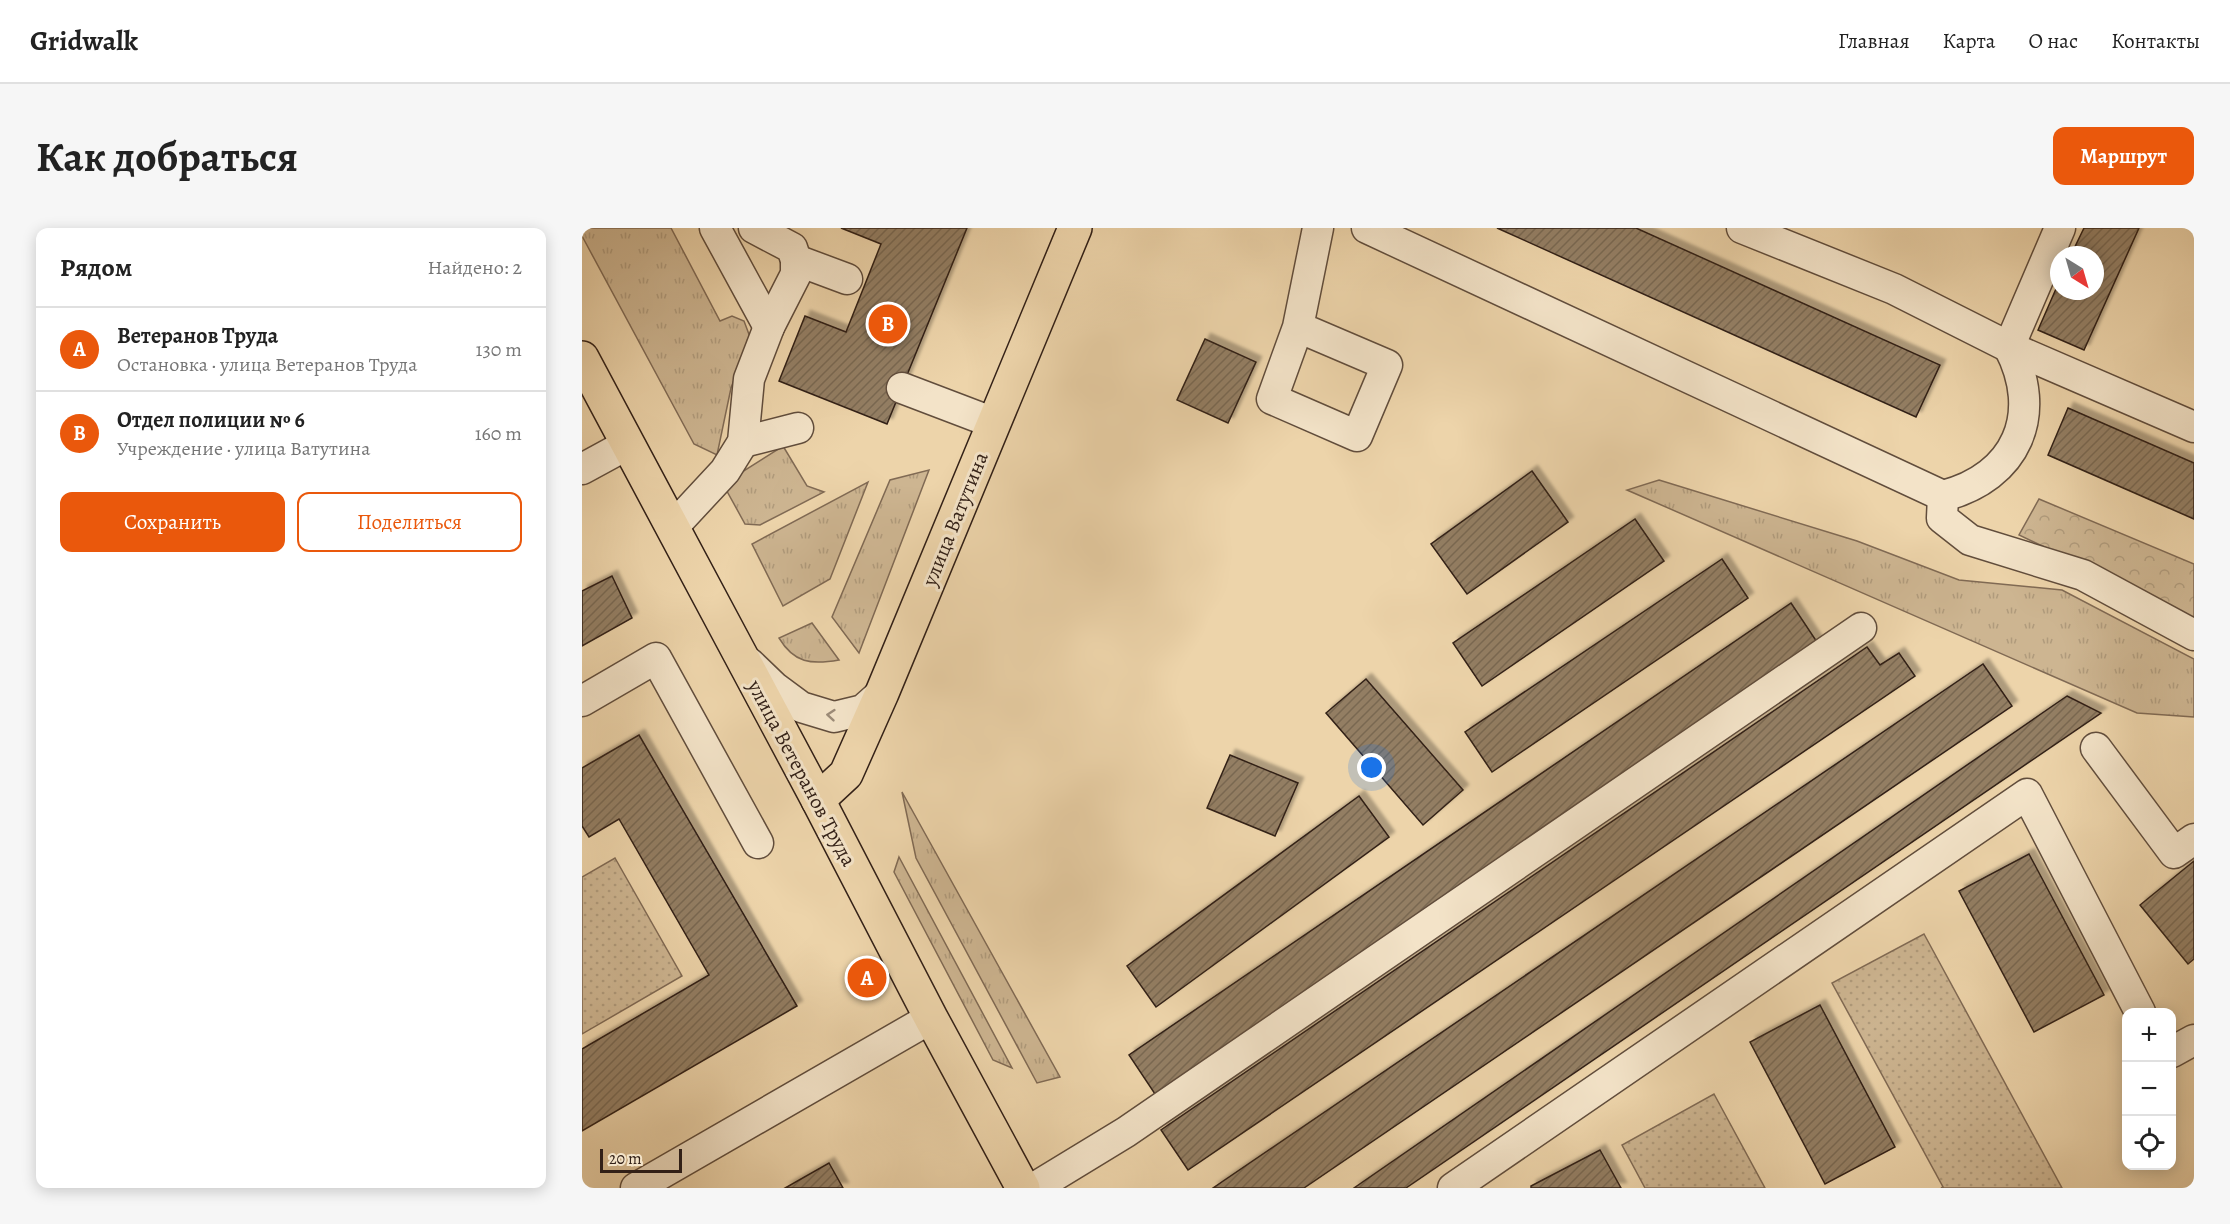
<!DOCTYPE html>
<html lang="ru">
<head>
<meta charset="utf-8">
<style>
  body { margin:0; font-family:Alegreya,serif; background:#f6f6f6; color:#222 }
  .controls { position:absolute; right:18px; bottom:18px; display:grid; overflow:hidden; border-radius:12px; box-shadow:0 3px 15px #0003 }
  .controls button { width:54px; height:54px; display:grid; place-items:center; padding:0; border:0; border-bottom:2px solid #e0e0e0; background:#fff; color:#222; font:30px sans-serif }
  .compass { position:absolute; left:1468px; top:18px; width:54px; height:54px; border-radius:50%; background:#fff; box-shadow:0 3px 15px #0003; rotate:143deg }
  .scale { position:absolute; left:18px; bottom:15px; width:82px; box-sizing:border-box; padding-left:6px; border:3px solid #322017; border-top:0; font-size:16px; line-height:21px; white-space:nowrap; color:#322017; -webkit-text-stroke:4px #f3e3c8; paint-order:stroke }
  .you { position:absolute; left:790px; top:540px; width:21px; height:21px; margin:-15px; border:4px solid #fff; border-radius:50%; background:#1a73e8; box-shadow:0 0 0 9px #1a73e833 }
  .badge { display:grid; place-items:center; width:39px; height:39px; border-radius:50%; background:#ea580c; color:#fff; font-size:20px; font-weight:700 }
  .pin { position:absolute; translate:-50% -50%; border:3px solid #fff; box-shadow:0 2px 6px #0006 }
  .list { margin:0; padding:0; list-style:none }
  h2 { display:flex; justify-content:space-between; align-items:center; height:78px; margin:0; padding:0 24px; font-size:26px }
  h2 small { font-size:20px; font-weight:400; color:#767676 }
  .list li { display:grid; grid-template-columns:39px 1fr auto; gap:18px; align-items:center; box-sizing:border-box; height:84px; padding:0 24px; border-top:2px solid #e0e0e0 }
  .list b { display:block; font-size:22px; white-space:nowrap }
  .list p { margin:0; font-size:20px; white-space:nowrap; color:#767676 }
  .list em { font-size:20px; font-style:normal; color:#767676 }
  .actions { display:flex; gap:12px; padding:18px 24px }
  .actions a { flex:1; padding:14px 0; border:2px solid #ea580c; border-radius:12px; text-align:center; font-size:21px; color:#ea580c }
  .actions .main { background:#ea580c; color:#fff }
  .icon { flex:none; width:33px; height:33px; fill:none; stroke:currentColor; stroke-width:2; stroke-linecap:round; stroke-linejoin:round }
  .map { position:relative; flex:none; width:1612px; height:960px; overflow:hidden; border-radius:12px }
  header { display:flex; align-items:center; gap:36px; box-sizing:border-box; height:84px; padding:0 30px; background:#fff; border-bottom:2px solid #e0e0e0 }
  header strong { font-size:28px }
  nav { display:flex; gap:33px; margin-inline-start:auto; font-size:21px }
  .intro { display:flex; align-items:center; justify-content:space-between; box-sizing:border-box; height:144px; padding:0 36px }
  h1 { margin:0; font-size:42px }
  .button { padding:15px 27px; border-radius:12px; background:#ea580c; color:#fff; font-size:21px; font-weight:700 }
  main { display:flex; gap:36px; padding:0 36px }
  aside { flex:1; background:#fff; border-radius:12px; box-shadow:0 3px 15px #0003 }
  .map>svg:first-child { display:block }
  .grass { fill:url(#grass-tufts); stroke:#806a54; stroke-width:1.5 }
  .forest { fill:url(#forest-crowns); stroke:#806a54; stroke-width:1.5 }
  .park { fill:url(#park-dots); stroke:#806a54; stroke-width:1.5 }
  .building { fill:url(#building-hatch); stroke:#322017; stroke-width:1.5; filter:url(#shadow) }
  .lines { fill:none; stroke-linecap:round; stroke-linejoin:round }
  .minor-casing { stroke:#614d3c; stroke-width:33 }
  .major-casing { stroke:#322017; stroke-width:36 }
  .minor { stroke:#f3e3c8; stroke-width:30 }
  .major { stroke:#edd4aa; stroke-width:33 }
  .oneway { stroke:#9c8b78 }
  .labels { text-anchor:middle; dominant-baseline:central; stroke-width:6; stroke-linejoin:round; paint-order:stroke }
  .street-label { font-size:21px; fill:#322017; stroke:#f3e3c8 }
</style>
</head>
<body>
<header>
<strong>Gridwalk</strong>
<nav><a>Главная</a><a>Карта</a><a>О нас</a><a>Контакты</a></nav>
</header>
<div class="intro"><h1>Как добраться</h1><a class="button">Маршрут</a></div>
<main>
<aside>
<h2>Рядом<small>Найдено: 2</small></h2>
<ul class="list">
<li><span class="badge">A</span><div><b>Ветеранов Труда</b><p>Остановка · улица Ветеранов Труда</p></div><em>130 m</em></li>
<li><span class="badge">B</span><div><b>Отдел полиции № 6</b><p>Учреждение · улица Ватутина</p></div><em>160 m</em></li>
</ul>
<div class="actions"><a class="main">Сохранить</a><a>Поделиться</a></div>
</aside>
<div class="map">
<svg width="1612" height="960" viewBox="0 0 1612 960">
  <defs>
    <pattern id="grass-tufts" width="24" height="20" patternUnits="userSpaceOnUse" patternTransform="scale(1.5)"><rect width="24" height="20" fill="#cdb591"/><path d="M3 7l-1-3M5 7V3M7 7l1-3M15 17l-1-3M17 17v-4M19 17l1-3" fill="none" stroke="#b09b7c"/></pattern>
    <pattern id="forest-crowns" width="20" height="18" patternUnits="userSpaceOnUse" patternTransform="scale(1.5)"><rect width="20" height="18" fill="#cdb591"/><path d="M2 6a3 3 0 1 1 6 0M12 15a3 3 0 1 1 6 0" fill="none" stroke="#b09b7c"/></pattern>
    <pattern id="park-dots" width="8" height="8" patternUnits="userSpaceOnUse" patternTransform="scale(1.5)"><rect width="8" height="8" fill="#cdb591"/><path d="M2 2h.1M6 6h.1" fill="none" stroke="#b09b7c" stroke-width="1.8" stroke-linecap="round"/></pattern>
    <pattern id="building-hatch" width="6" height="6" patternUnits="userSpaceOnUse" patternTransform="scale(1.5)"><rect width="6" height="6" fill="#937e63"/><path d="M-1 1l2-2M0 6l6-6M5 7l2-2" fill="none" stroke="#796751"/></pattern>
    <filter id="shadow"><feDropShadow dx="5.5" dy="-5.5" stdDeviation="1.5" flood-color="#0004"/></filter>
  </defs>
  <rect width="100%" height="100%" fill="#edd4aa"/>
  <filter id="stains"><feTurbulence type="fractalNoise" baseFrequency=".00333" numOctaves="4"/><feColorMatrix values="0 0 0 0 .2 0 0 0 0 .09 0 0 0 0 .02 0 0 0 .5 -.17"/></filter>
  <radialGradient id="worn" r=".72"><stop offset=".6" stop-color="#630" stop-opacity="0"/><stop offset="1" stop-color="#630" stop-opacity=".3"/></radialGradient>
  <g class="grass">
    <polygon points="0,0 89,0 138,93 150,88 162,93 168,109 149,160 135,227 112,216 0,8"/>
    <polygon points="201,218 225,258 242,264 178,297 163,296 141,256"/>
    <polygon points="347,242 277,425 250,389 308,252"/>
    <polygon points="1077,252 1275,313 1377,352 1480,362 1612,431 1612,489 1555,485 1045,262"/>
    <polygon points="286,254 248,351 201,378 170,316"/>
    <path d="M230 395 257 432C229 437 212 435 197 410Z"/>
    <polygon points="320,564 478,849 455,855 334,630"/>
    <polygon points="317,629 430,840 411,832 312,644"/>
  </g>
  <polygon class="forest" points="1457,271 1612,336 1612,390 1437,307"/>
  <g class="park">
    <polygon points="33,630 100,748 0,806 0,649"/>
    <polygon points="1342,706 1480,960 1359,960 1361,959 1250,755"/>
    <polygon points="1132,866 1183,960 1063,960 1040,917"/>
  </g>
  <g class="building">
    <polygon points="259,0 385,0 305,196 197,153 223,88 264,104 299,16"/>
    <polygon points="915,0 1054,0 1358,137 1334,189"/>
    <polygon points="1502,0 1557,0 1502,122 1456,102 1477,54 1477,63 1513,63 1513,27 1489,27"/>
    <polygon points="623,111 674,134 646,195 595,172"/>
    <polygon points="1486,180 1612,235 1612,291 1466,227"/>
    <polygon points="950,243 986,294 885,366 849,316"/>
    <polygon points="1053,291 1082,333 900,458 871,415"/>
    <polygon points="1140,331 1166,370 910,544 883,504"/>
    <polygon points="30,348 50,390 0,418 0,363"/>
    <polygon points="1209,375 1235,414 573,866 547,827"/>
    <polygon points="1285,419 1298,437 1317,425 1333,448 606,942 579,902"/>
    <polygon points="1401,436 1430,478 722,960 631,960"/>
    <polygon points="784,451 881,562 841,597 744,485"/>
    <polygon points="1485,468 1519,485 824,960 772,960"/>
    <polygon points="57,507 215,778 0,903 0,821 127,747 37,591 7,609 0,598 0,540"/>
    <polygon points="648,527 716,555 693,608 625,580"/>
    <polygon points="777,568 807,609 574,779 545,738"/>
    <polygon points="1447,626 1522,767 1452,804 1377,663"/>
    <polygon points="1612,633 1612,731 1606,736 1558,677"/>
    <polygon points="1238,777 1313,919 1243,956 1168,814"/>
    <polygon points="1018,922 1039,960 949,960 949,958"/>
    <polygon points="247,935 261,960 203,960"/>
  </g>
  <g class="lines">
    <g class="minor-casing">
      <g id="minor">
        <polyline points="133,0 187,99"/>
        <polyline points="785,0 1361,268"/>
        <polyline points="1160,0 1312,61 1427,119 1612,199"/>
        <polyline points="214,32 265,51"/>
        <polyline points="716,99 805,137 775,208 690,171 716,99 736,0"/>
        <polyline points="320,160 412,195"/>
        <polyline points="161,214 216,200"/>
        <polyline points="0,241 46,216"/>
        <path d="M1361 268C1435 249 1462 186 1427 119L1478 0"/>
        <polyline points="1361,268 1360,290 1388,312 1501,347 1612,407"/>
        <polyline points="90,300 143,243 161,214 167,151 187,99 214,46 214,32 210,20 172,0"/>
        <polyline points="167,435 192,459 219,479 252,489 281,482 300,465"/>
        <polyline points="0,473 74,430 176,615"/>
        <polyline points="1514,520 1592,625 1612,611"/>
        <polyline points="1590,824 1612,812"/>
        <polyline points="54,960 349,790"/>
        <polyline points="452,960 544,904 1279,400"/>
        <polyline points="871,960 1445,566 1558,784"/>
      </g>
    </g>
    <g class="major-casing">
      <g id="major">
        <polyline points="0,130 236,572 349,790 441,960"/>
        <polyline points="236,572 264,546 300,465 493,0"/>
      </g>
    </g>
    <use href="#minor" class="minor"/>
    <use href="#major" class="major"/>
  </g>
  <defs><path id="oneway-chevron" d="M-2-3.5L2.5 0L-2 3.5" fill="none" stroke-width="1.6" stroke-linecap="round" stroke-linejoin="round" transform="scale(1.5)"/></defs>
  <use class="oneway" href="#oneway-chevron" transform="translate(249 487) rotate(-175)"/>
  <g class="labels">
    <g class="street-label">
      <text transform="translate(373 291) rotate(-68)">улица Ватутина</text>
      <text transform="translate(220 545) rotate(62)">улица Ветеранов Труда</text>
    </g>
  </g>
  <rect width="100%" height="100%" filter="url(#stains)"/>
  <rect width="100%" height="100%" fill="url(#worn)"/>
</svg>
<div class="controls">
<button>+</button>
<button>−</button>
<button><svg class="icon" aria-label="locate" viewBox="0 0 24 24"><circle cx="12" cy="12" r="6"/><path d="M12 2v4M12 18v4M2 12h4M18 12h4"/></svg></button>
</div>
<svg class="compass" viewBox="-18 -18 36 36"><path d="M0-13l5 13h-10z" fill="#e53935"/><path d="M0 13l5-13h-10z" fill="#767676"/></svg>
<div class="scale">20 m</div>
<div class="you"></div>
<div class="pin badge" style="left:285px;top:750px">A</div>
<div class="pin badge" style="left:306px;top:96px">B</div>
</div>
</main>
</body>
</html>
